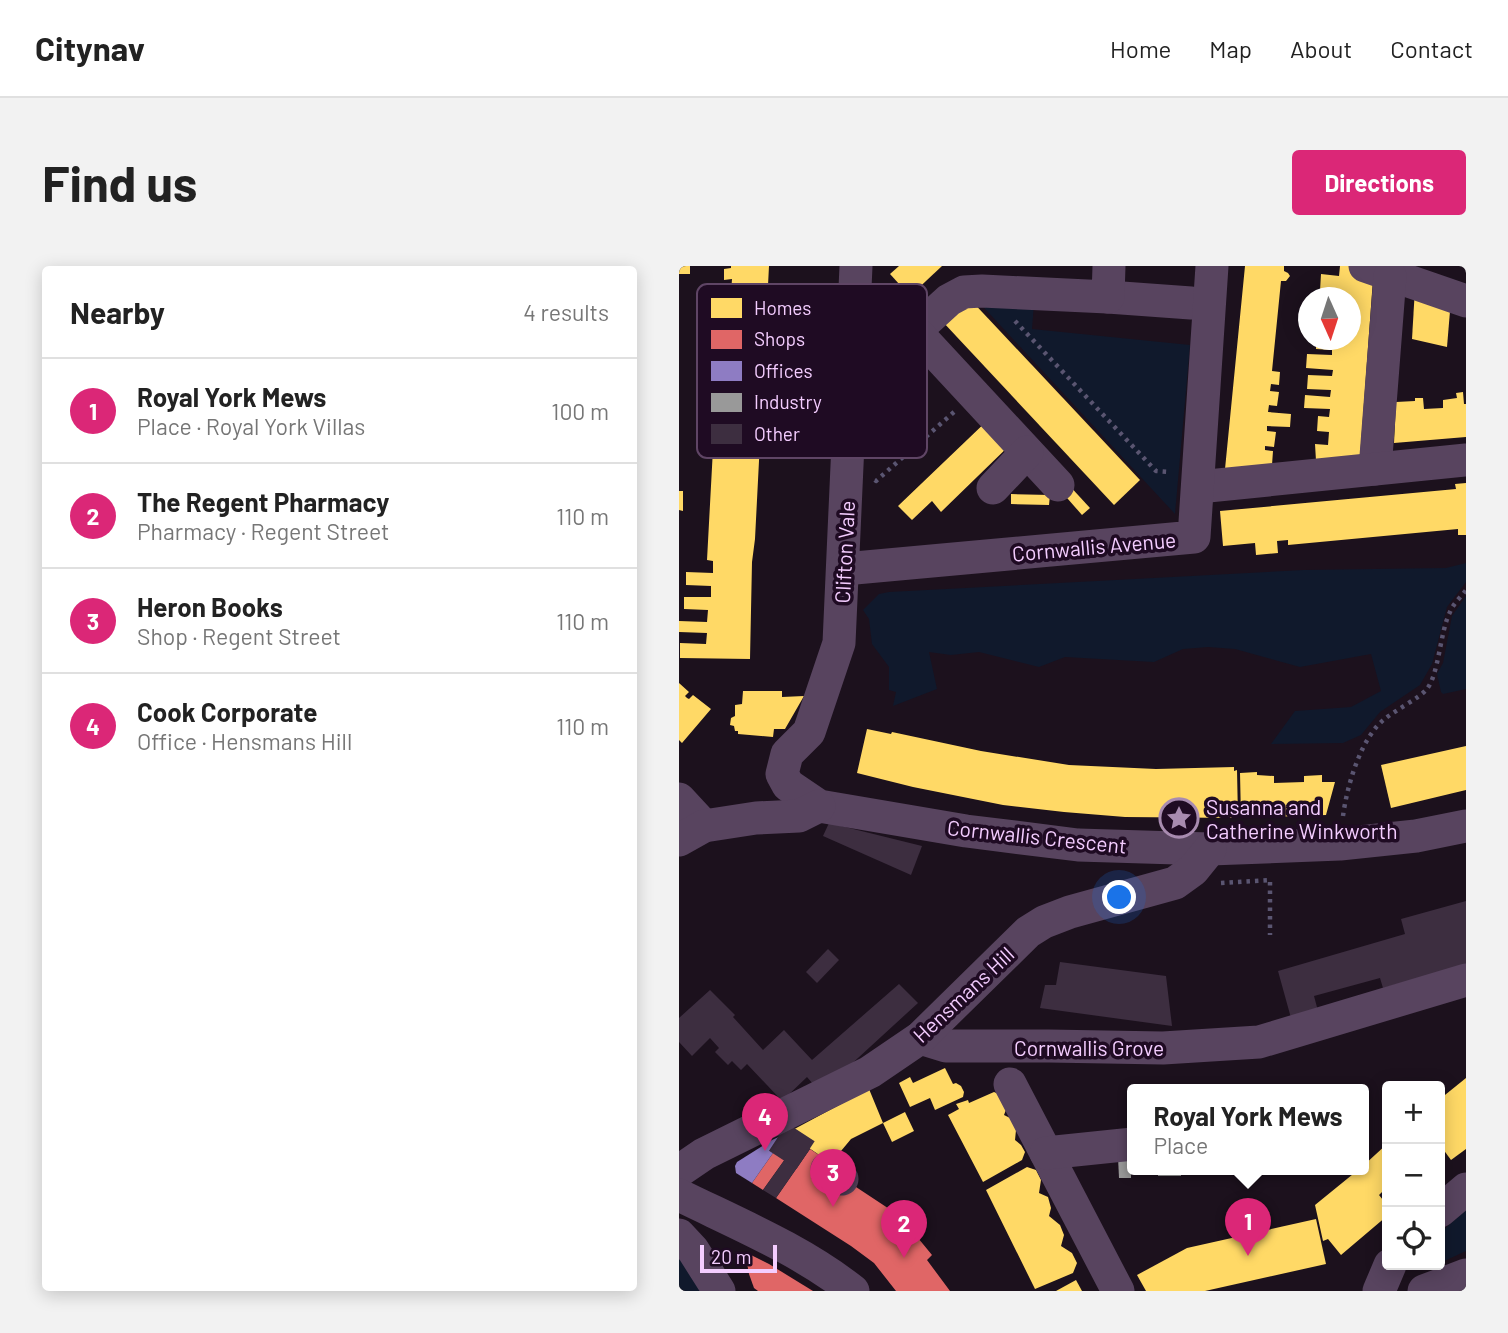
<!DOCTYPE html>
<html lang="en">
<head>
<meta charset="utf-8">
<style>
  body { margin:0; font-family:Barlow,sans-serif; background:#f2f2f2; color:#222 }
  .controls { position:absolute; right:21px; bottom:21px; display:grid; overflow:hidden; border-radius:7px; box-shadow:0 4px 18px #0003 }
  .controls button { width:63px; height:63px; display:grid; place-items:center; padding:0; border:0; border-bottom:2px solid #e0e0e0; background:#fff; color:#222; font:35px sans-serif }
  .compass { position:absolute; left:619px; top:21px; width:63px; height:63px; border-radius:50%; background:#fff; box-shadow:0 4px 18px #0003; rotate:177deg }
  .scale { position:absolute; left:21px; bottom:18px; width:77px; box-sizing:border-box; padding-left:7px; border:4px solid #f4cdff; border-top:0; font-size:19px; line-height:24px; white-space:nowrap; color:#f4cdff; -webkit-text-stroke:5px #1f0b23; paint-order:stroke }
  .you { position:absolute; left:441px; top:632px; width:24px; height:24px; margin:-18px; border:5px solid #fff; border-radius:50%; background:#1a73e8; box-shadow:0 0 0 10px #1a73e833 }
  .badge { display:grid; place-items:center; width:46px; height:46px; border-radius:50%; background:#db2777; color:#fff; font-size:23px; font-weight:700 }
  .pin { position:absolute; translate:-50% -58px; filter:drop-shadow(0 2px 4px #0008) }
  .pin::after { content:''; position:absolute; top:37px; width:24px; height:21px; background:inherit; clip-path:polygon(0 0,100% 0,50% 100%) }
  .popup { position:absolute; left:448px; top:818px; width:242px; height:91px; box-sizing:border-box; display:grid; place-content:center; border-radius:7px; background:#fff; filter:drop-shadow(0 2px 5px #0005); font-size:23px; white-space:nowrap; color:#767676 }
  .popup b { font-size:26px; color:#222 }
  .popup::after { content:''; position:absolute; left:50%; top:100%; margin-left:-14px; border:14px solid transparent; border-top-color:#fff }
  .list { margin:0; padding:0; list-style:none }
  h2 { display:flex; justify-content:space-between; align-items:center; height:91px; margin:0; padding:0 28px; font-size:30px }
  h2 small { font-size:23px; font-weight:400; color:#767676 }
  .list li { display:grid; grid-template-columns:46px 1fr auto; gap:21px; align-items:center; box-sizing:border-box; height:105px; padding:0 28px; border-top:2px solid #e0e0e0 }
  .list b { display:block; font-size:26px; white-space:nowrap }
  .list p { margin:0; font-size:23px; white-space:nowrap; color:#767676 }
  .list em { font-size:23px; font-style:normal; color:#767676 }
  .icon { flex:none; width:38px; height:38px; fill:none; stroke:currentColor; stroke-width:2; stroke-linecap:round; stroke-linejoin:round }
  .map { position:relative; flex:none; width:787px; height:1025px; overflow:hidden; border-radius:7px }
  header { display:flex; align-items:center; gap:42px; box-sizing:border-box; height:98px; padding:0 35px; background:#fff; border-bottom:2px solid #e0e0e0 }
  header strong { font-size:33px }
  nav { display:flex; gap:38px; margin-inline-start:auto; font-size:24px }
  .intro { display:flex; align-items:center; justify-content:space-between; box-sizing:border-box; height:168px; padding:0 42px }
  h1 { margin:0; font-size:49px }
  .button { padding:18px 32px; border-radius:7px; background:#db2777; color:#fff; font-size:24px; font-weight:700 }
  main { display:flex; gap:42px; padding:0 42px }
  aside { flex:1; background:#fff; border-radius:7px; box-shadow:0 4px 18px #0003 }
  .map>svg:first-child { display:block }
  .green { fill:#10192c }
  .homes { fill:#ffd966 }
  .shops { fill:#e06666 }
  .offices { fill:#8e7cc3 }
  .industry { fill:#999 }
  .building { fill:#3d2e40 }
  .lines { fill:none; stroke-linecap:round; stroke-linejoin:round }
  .minor-tunnel { stroke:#3c2d3f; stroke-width:33; stroke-dasharray:33 17; stroke-linecap:butt }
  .path { stroke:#5a5571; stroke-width:4.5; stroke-dasharray:3.5 5; stroke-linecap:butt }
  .minor { stroke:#58445f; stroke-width:33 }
  .labels { text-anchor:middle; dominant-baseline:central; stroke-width:7; stroke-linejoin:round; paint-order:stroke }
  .street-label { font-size:21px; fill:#f4cdff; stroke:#1f0b23 }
  .poi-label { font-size:21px; fill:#f4cdff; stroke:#1f0b23; text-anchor:start }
  .key { fill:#1f0b23; stroke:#5f4565; stroke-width:2 }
  .key-label { font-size:19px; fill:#f4cdff }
</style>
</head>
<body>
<header>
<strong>Citynav</strong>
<nav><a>Home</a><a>Map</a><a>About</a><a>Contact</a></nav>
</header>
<div class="intro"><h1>Find us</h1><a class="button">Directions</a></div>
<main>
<aside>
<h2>Nearby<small>4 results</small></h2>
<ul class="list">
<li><span class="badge">1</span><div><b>Royal York Mews</b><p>Place · Royal York Villas</p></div><em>100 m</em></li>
<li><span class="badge">2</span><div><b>The Regent Pharmacy</b><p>Pharmacy · Regent Street</p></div><em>110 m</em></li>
<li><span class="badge">3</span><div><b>Heron Books</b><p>Shop · Regent Street</p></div><em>110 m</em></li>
<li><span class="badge">4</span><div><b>Cook Corporate</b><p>Office · Hensmans Hill</p></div><em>110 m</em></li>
</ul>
</aside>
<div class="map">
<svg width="787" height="1025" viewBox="0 0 787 1025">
  <rect width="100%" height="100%" fill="#1c111d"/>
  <g class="green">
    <polygon points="296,32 355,37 353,63 511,79 496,248"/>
    <polygon points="787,297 787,316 768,341 753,398 741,419 701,446 682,469 664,477 592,478 616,445 672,441 702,425 692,388 621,401 556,383 529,381 504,383 475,396 386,391 360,401 300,386 272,389 250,386 258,423 214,440 217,426 210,424 210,401 193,378 190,353 184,344 200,328 210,326 625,304 767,302"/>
    <polygon points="787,330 787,423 764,428 762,426 758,408 764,397 773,350"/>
    <polygon points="787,944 787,985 761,997 761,967"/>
    <polygon points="0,990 25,1025 0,1025"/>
  </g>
  <g class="homes">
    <rect x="0" y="0" width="11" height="8"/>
    <polygon points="52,0 90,0 76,273 73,296 71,393 1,392 1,377 27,378 28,367 0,366 0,355 28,356 29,344 5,343 5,331 32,331 32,320 7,319 7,306 34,307 34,295 28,294 42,34 46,34 47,26 52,27 53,13 45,14 45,3 52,2"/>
    <polygon points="220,0 263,0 231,30 211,8"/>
    <polygon points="566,0 605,0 605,5 609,7 611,10 607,15 602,15 593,105 601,106 600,119 592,118 591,125 600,126 598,140 590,139 589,146 612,148 611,161 588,160 588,165 597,166 595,181 586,180 586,184 594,185 593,199 546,203"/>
    <polygon points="661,0 677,0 694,13 681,191 637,195 636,178 649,179 650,166 638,165 639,150 650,151 651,143 625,142 626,129 651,131 652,124 628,123 629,109 653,110 654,104 627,102 628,88 653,89 653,84 637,83 637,74 671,74 671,32 641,32 641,27 656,28 656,25 641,25 642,8 660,10"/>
    <polygon points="736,22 772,33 768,81 733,73"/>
    <polygon points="289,31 461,214 435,239 263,55"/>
    <polygon points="784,126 785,138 787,138 787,171 715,177 717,136 736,135 736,132 744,132 745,143 764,142 764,134 778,132 777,127"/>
    <polygon points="312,151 335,175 262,246 253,235 233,254 219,240"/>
    <polygon points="388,217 411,242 403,249 381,224"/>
    <polygon points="787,217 787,269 779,269 779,263 609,279 609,274 598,275 599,287 577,289 576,277 544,280 541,245 777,223 776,218"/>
    <polygon points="0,225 4,225 4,245 0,244"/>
    <polygon points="332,228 371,229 370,239 332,238"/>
    <polygon points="0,417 10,426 6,430 8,432 10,433 14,429 32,443 3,477 0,474"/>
    <polygon points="64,425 103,425 103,431 125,430 106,463 95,463 94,471 59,468 59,465 56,465 55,460 51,459 52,452 56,450 56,439 63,438"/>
    <polygon points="188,463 212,468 213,466 302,485 390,499 477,503 555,501 555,505 558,504 559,552 446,551 385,546 324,539 234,521 178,507"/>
    <polygon points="787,480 787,524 712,542 702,499"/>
    <polygon points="578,506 578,509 595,510 595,517 625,516 625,510 643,509 643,516 656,516 647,549 562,552 561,507"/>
    <polygon points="266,802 274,818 277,817 282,820 285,826 284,831 256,844 251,832 231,841 220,817 231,811 234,817"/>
    <polygon points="787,812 787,883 772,894 761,879 761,833"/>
    <polygon points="190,823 204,857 226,846 235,865 213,876 204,857 172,873 152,897 108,867"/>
    <polygon points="315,826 322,829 328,841 325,849 333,853 337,864 336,874 342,879 346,886 343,894 304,916 269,849 280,843 277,838 289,834 290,837"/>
    <polygon points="708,878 708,926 706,923 700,929 708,939 708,950 662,989 649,973 644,975 636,939 679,904 684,904 685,899"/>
    <polygon points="348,901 357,904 362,914 360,927 369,931 372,942 370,950 381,959 385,969 382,980 393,987 398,997 394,1007 356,1023 307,924"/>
    <polygon points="637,953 647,998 526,1025 467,1025 458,1009 508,982"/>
    <polygon points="397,1014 403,1025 377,1025"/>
  </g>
  <g class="shops">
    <polygon points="108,867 119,875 84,924 73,917"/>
    <polygon points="131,883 152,897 177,921 233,958 230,961 253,989 248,994 271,1025 217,1025 195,997 172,980 97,932"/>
    <polygon points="72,989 90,998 134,1025 79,1025 75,1022 70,1008 68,997"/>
  </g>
  <polygon class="offices" points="108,867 73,917 57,907 56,900 58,896 93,874"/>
  <g class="industry">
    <polygon points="452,890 452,912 440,912 439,891"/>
    <rect x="479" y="904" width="23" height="6"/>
  </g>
  <g class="building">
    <polygon points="150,557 243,580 232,609 144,570"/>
    <polygon points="787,635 787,699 704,722 701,712 635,730 639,745 612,752 599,705 726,668 722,653"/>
    <polygon points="149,683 160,694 138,717 127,706"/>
    <polygon points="381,696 487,710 493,760 361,742 366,719 377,719"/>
    <polygon points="220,718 239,737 167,803 134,818 128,811 103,835 68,798 62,804 53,795 49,799 36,786 40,782 31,772 13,790 0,776 0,752 31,724 56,749 54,751 84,784 105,764 133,794"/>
    <polygon points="119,875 131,883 97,932 84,924"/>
  </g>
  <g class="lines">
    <polyline class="minor-tunnel" points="99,871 148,903"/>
    <g class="path">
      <polyline points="336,55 477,205 490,206"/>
      <polyline points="196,214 197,215 275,146"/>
      <path d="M664 550C668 520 682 470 707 452 717 444 740 432 747 424 760 410 761 365 771 346 774 338 782 331 787 324"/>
      <polyline points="542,617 591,614 591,669"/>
    </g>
    <g class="minor">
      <polyline points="177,0 160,377 130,466 108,488 103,508 109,519 140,540 287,565 399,579 531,583 661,578 737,570 787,560"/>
      <polyline points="686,0 787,35"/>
      <polyline points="429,31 512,37"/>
      <polyline points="175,54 224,59 236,65 270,34 285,26 303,25 429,31 430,0"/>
      <polyline points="236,65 379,219"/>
      <polyline points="696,203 711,10"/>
      <polyline points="519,221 787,194"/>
      <polyline points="314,222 348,186"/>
      <polyline points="165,303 515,271 533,0"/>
      <polyline points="0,533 25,560"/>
      <polyline points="0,574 25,560 77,552 120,550 140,540"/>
      <polyline points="241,772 267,780 370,780 484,782 580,776 787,714"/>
      <polyline points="331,818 439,1025"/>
      <polyline points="367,887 454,878"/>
      <polyline points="148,903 163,913"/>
      <polyline points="0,905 25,888 191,806 241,772 349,666 365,656 391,646 496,617 514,604 531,583"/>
      <path d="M0 929C59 958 122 984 174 1025"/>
      <polyline points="761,945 787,923"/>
      <polyline points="0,969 14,984 40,1025"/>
      <polyline points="700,1025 711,999"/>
      <polyline points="745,1025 787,1009"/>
    </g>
  </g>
  <defs>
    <g id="sight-ring" transform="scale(2.0125)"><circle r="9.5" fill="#1f0b23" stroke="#a88bb0" stroke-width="1.5"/><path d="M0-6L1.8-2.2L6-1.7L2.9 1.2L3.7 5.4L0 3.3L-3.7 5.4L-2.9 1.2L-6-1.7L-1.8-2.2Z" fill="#a88bb0"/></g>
  </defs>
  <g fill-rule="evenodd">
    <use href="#sight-ring" x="500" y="552"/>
  </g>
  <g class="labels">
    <g class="street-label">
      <text transform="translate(415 280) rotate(-5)">Cornwallis Avenue</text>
      <text transform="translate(165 286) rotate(-87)">Clifton Vale</text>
      <text transform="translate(358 570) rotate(6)">Cornwallis Crescent</text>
      <text transform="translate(284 728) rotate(-43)">Hensmans Hill</text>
      <text x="410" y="781">Cornwallis Grove</text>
    </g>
    <g class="poi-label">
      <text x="527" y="540">Susanna and<tspan x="527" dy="24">Catherine Winkworth</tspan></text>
    </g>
  </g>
  <rect x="18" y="18" width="230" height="174" rx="10" class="key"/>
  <rect x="32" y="32" width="31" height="20" fill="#ffd966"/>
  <rect x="32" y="64" width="31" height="19" fill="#e06666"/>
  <rect x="32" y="95" width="31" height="20" fill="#8e7cc3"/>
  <rect x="32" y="127" width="31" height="19" fill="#999"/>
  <rect x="32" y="158" width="31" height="20" fill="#3d2e40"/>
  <g class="key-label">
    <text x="75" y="49">Homes</text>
    <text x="75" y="80">Shops</text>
    <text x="75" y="112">Offices</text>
    <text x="75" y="143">Industry</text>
    <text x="75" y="175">Other</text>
  </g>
</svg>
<div class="controls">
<button>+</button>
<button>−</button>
<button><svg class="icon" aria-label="locate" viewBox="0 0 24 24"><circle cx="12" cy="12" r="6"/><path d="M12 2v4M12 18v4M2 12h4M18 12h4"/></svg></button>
</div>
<svg class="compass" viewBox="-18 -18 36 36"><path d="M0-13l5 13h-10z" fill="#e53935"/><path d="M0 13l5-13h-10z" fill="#767676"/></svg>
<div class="scale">20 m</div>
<div class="you"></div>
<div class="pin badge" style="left:569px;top:990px">1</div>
<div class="popup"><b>Royal York Mews</b>Place</div>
<div class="pin badge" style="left:225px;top:992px">2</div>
<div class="pin badge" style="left:154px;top:941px">3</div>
<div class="pin badge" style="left:86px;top:885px">4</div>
</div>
</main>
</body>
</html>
